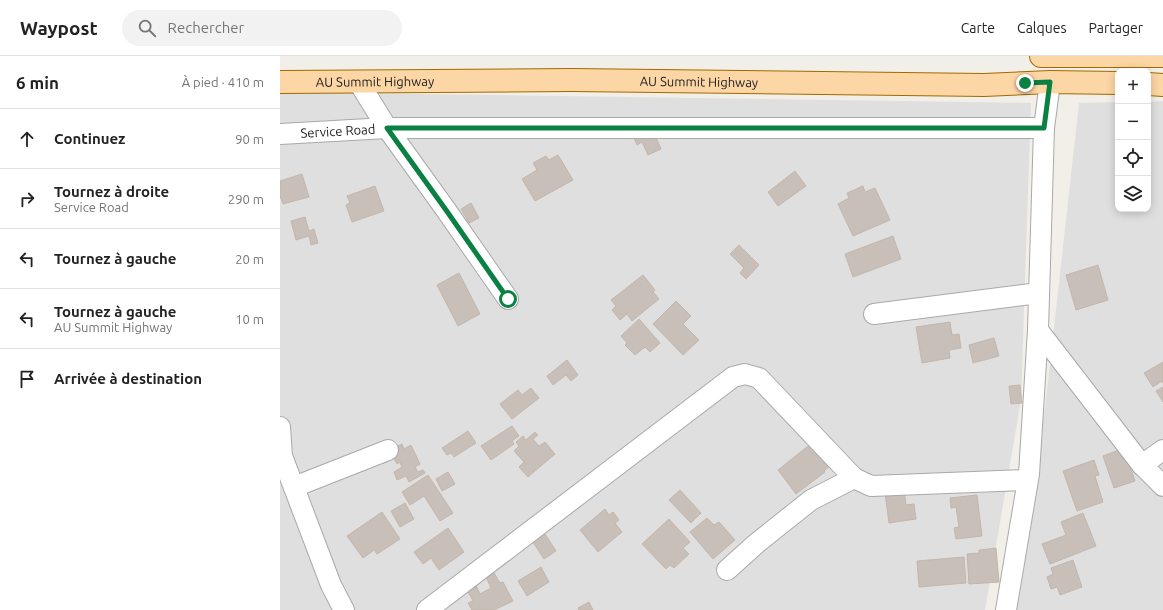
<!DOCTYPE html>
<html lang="fr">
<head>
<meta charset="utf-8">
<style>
  body { margin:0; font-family:Ubuntu,sans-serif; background:#f2f2f2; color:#222 }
  .controls { position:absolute; right:12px; top:12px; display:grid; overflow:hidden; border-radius:8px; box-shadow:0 2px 10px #0003 }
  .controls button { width:36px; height:36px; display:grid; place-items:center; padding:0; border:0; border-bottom:1px solid #e0e0e0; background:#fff; color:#222; font:20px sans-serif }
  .stop { position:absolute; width:12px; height:12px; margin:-9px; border:3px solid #0b8043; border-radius:50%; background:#fff }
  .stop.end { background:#0b8043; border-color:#fff; box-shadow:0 1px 4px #0008 }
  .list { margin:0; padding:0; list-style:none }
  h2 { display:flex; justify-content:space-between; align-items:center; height:52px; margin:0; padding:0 16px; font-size:17px }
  h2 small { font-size:13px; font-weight:400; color:#767676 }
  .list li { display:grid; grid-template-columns:26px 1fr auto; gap:12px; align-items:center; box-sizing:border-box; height:60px; padding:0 16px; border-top:1px solid #e0e0e0 }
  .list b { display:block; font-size:15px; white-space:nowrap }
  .list p { margin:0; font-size:13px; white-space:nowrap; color:#767676 }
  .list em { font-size:13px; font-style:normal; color:#767676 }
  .icon { flex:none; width:22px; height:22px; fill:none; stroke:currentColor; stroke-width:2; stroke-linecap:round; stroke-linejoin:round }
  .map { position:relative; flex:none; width:883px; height:554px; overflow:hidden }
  header { display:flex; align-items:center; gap:24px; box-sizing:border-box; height:56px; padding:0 20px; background:#fff; border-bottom:1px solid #e0e0e0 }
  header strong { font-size:19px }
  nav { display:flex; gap:22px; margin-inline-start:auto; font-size:14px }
  .search { width:280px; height:36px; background:#f2f2f2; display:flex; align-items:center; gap:10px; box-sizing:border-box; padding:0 14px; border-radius:22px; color:#767676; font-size:15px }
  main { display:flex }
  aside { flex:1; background:#fff }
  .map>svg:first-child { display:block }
  .residential { fill:#e0dfdf }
  .building { fill:#c7bfb8; stroke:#c4b6ab }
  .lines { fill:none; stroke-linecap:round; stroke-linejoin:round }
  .minor-casing { stroke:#a9a9a9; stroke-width:22 }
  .major-casing { stroke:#a06b00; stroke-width:24 }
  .minor { stroke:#fff; stroke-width:20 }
  .major { stroke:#fcd6a4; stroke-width:22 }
  .route { stroke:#0b8043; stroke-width:5 }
  .labels { text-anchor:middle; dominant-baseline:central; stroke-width:3; stroke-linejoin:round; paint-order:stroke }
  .street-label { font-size:13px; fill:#222; stroke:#fff }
</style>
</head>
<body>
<header>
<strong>Waypost</strong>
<div class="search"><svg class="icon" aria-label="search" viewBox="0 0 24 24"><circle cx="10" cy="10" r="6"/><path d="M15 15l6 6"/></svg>Rechercher</div>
<nav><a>Carte</a><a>Calques</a><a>Partager</a></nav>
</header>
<main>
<aside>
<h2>6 min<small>À pied · 410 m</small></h2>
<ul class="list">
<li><svg class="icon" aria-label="ahead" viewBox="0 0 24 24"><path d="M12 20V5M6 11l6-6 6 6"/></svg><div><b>Continuez</b></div><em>90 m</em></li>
<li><svg class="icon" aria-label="right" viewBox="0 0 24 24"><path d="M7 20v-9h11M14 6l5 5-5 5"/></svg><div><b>Tournez à droite</b><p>Service Road</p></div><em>290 m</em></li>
<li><svg class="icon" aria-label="left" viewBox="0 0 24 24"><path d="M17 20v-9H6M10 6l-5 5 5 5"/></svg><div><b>Tournez à gauche</b></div><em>20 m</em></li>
<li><svg class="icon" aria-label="left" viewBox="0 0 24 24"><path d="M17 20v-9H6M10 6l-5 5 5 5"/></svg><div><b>Tournez à gauche</b><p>AU Summit Highway</p></div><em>10 m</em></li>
<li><svg class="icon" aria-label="arrive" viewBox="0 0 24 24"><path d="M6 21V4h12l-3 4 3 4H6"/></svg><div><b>Arrivée à destination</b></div></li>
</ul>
</aside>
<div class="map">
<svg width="883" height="554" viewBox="0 0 883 554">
  <rect width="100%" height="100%" fill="#f2efe9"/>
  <g class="residential">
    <polygon points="0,36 751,47 741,344 705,554 0,554"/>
    <polygon points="883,45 883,554 731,554 765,352 799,47 838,46 838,153 868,153 868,46"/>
  </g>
  <g class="building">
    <polygon points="373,74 381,93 368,99 362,86 357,89 354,82"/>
    <polygon points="278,99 293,124 255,145 242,123 257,114 253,107 266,100 269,104"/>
    <polygon points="515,115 526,130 498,150 488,136"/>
    <polygon points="22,118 29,141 3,148 1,142 0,142 0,135 1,135 0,125"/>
    <polygon points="95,130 104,155 72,166 66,149 70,147 67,140"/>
    <polygon points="583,130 585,136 595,132 610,164 573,180 558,148 569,142 567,137"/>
    <polygon points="191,147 199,162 189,167 181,153"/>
    <polygon points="25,161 29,175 34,173 38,187 31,189 29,180 16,184 11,165"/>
    <polygon points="613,180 621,203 573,221 565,198"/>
    <polygon points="459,189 479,209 466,223 460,217 464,212 450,198"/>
    <polygon points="818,209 828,244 796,254 786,219"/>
    <polygon points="179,217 200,258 178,270 157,229"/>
    <polygon points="363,219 375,234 373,236 379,243 352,265 347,258 340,264 332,254 336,250 331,244"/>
    <polygon points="396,245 411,260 403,268 419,284 403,299 373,268"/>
    <polygon points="359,263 380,287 370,296 365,291 355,299 345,289 347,287 341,280"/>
    <polygon points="670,266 672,279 679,278 681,292 669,294 670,302 642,307 636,271"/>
    <polygon points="714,282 719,300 693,307 689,289"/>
    <polygon points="287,304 298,319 291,325 286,319 273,329 267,320"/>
    <polygon points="883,306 883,327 882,325 873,331 864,317"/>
    <polygon points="740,329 742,347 731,348 729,330"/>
    <polygon points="883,331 883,346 876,335"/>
    <polygon points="251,332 259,342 232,363 220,348 238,334 242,339"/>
    <polygon points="232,370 239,380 232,385 234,388 211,404 201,390"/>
    <polygon points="188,375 196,387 174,401 171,397 167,399 162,392"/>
    <polygon points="255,376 258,379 253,383 259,390 265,386 275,398 248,421 239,411 244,406 234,395 239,390 236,386 243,380 246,384"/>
    <polygon points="533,386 551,409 544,415 545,416 516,438 498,414"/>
    <polygon points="122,388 124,393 131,389 140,408 135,411 138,416 143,414 145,417 129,426 126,420 117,424 114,416 122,411 120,406 117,408 113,400 114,392"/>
    <polygon points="844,392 855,425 834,432 823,400"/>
    <polygon points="814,404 819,419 815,420 823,446 797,455 783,415"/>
    <polygon points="168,416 175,428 162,435 156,423"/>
    <polygon points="148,419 173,457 160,465 144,440 130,449 122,436"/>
    <polygon points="400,434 421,457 411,467 389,444"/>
    <polygon points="624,434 626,449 634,448 636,463 609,467 605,437"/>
    <polygon points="697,439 702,480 676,483 674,472 679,471 676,451 671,452 670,442"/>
    <polygon points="125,447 134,463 120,471 111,455"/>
    <polygon points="325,453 329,459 333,456 339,464 335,467 342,476 318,496 300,474"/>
    <polygon points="102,456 120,483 97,498 94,494 83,502 67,480"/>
    <polygon points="803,457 816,490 770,508 762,488 786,479 781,466"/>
    <polygon points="427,462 434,469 439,466 455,484 433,503 410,476"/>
    <polygon points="389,463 410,486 403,492 409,498 394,512 390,509 386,513 362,488"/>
    <polygon points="168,472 184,496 159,514 151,502 143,508 134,496"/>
    <polygon points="263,475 276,495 264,503 251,483"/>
    <polygon points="716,492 719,526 689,528 687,498 699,497 699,494"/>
    <polygon points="684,501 686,527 639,531 637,505"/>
    <polygon points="793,504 802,531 780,539 777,531 771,533 767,521 773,518 771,512"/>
    <polygon points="261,511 269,526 247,540 238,525"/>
    <polygon points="214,517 220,527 223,526 233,545 214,554 192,554 188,547 193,545 186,532 195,527 200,538 211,532 206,521"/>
    <polygon points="309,546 313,554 299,554 298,552"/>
  </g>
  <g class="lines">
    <g class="minor-casing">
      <g id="minor">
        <polyline points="78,25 107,72 166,154 228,243"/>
        <path id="s1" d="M0 78 107 72H764"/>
        <polyline points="594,258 759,237"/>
        <polyline points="758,274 862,409 883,430"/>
        <polyline points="0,371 2,400 51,529 64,554"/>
        <polyline points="862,409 883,394"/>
        <polyline points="14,431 108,394"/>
        <polyline points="447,514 477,487 531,444 574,422"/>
        <polyline points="147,554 453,321 465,318 479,322 574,422 591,430 747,424"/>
        <polyline points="726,554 749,418 758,274 764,72 770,26"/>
      </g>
    </g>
    <g class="major-casing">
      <g id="major">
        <polyline points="761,0 883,0"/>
        <path id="s2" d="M0 26 292 24 704 29 770 26 838 27"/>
        <polyline points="868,28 883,29"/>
      </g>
    </g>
    <use href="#minor" class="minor"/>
    <use href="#major" class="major"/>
  </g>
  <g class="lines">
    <polyline class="route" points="228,243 166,154 107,72 764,72 770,26 745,27"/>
  </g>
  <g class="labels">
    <g class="street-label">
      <text stroke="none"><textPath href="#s2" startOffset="95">AU Summit Highway</textPath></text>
      <text stroke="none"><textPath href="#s2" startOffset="419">AU Summit Highway</textPath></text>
      <text stroke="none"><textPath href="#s1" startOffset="58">Service Road</textPath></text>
    </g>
  </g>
</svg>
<div class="controls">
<button>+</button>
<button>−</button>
<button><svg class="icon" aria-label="locate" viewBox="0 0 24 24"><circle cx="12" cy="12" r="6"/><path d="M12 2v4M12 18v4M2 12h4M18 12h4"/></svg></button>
<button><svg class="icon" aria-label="layers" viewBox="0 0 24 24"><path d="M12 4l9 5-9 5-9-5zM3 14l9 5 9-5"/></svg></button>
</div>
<div class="stop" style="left:228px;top:243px"></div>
<div class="stop end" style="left:745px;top:27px"></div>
</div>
</main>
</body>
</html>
